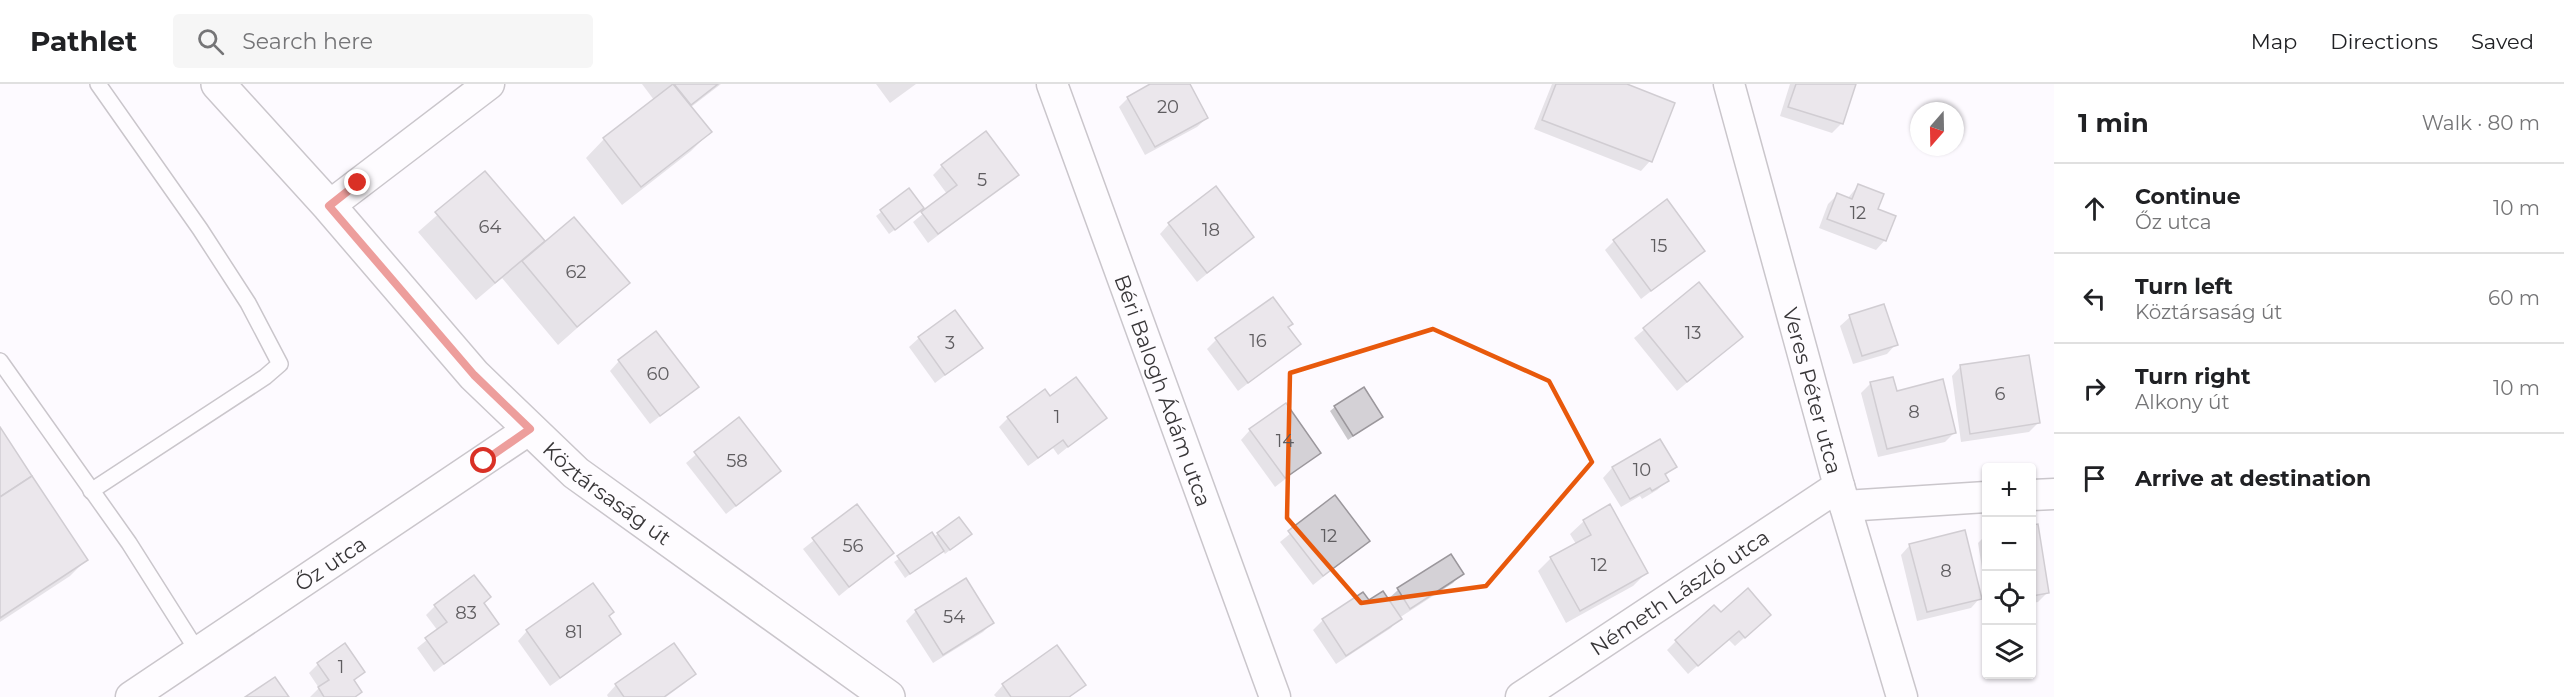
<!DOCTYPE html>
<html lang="en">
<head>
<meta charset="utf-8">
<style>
  body { margin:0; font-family:Montserrat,sans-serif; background:#f6f6f6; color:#202124 }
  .controls { position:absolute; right:18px; bottom:18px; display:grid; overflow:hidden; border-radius:6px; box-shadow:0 2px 4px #0004 }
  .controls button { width:54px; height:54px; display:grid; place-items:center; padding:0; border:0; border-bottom:2px solid #e0e0e0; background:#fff; color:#202124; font:30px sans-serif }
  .compass { position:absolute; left:1910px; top:18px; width:54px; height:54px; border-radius:50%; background:#fff; box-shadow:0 2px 4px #0004; rotate:200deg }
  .stop { position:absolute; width:18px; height:18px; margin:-14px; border:4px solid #d93025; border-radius:50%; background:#fff }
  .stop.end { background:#d93025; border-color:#fff; box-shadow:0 2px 6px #0008 }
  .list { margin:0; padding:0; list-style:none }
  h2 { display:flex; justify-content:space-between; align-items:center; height:78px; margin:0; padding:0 24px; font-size:26px }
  h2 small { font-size:20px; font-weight:400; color:#757577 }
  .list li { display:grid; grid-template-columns:39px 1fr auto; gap:18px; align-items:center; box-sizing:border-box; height:90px; padding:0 24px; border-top:2px solid #e0e0e0 }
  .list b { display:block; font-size:22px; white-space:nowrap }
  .list p { margin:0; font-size:20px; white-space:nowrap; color:#757577 }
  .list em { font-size:20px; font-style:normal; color:#757577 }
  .icon { flex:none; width:33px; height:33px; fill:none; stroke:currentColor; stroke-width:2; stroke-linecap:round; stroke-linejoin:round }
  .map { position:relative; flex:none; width:2054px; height:613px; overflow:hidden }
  header { display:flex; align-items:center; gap:36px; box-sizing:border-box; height:84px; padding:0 30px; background:#fff; border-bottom:2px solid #e0e0e0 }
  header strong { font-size:28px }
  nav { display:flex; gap:33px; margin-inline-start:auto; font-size:21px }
  .search { width:420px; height:54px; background:#f6f6f6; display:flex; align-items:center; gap:15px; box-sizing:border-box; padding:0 21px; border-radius:6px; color:#757577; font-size:22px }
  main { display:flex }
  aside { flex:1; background:#fff }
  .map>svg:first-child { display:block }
  .shadow { fill:#0003 }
  .building { fill:#d4d1d6; stroke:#9b979c; stroke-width:1.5 }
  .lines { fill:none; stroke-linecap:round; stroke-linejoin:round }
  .lane-casing { stroke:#8c888d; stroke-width:18 }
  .street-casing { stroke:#8c888d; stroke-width:33 }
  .secondary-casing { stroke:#8c888d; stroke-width:36 }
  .lane { stroke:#fff; stroke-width:15 }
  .street { stroke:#fff; stroke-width:30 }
  .secondary { stroke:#fff; stroke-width:33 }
  .route { stroke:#d93025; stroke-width:8 }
  .marked { fill:none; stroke:#e8590c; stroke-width:4.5; stroke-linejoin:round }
  .labels { text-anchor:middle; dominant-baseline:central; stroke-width:4.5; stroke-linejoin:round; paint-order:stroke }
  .number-label { font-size:18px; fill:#5f5d60 }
  .street-label { font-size:21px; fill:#383638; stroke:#fdfaff }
</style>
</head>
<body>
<header>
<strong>Pathlet</strong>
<div class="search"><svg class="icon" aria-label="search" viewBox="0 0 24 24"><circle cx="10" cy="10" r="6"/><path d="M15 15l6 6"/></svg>Search here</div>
<nav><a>Map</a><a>Directions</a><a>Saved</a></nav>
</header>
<main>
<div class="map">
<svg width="2054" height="613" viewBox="0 0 2054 613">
  <rect width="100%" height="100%" fill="#fdfaff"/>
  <g class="shadow">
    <polygon points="642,0 721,0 691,23 710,48 691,67 622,121 586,74 604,55 654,16"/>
    <polygon points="876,0 916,0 890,19"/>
    <polygon points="1154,0 1188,0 1207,34 1197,43 1145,71 1119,23 1128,14"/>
    <polygon points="1552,0 1623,0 1673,20 1650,77 1641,87 1534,45"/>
    <polygon points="1790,0 1855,0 1842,39 1832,49 1780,32"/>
    <polygon points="942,82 1017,91 928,159 913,138 947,110 933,91"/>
    <polygon points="485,89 544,159 628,199 558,261 502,194 476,216 418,148"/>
    <polygon points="1858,102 1876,126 1885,156 1876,166 1819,144 1828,120 1837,111 1847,115"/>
    <polygon points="909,106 918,128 889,150 876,132"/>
    <polygon points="1169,140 1252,153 1197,198 1160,150"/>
    <polygon points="1614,157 1703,167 1641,215 1605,166"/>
    <polygon points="1699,200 1741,253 1677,307 1634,254"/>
    <polygon points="1850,233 1896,260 1887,270 1853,280 1840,242"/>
    <polygon points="1287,244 1299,260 1238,307 1207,265 1216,256"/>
    <polygon points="919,254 981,264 935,299 909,263"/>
    <polygon points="619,277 697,303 650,340 610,287"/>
    <polygon points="1961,282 2038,339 2029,348 1961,358 1952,292"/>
    <polygon points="1871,299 1896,309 1955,348 1945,358 1878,373 1861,309"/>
    <polygon points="1050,314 1105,333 1058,371 1053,364 1028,382 999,343 1008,334"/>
    <polygon points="1335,323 1381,333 1348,356 1330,327"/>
    <polygon points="738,335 769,396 726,430 686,379"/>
    <polygon points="0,346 86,476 70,492 0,538"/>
    <polygon points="1250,346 1319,369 1275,403 1241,356"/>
    <polygon points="1660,357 1675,382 1664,393 1667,397 1657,406 1642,415 1640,412 1621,423 1603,394 1612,384"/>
    <polygon points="1335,413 1368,457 1313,501 1280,458"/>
    <polygon points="857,422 892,469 839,512 803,465"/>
    <polygon points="1584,437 1646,489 1633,502 1566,539 1538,487 1551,474 1576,460 1570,450"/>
    <polygon points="2037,442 2048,508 2038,518 2032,519 2032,443"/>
    <polygon points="938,450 970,450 945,470 942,466 905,494 894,478"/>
    <polygon points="1986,451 1986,509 1978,459"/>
    <polygon points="1910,461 1980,514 1971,524 1917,537 1901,471"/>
    <polygon points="1462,489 1453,499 1399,534 1391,544 1336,580 1313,546 1323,536 1362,510 1368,518 1387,516 1398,506"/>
    <polygon points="966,496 992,539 983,548 933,579 906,537 916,527"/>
    <polygon points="482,520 497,540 434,588 417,564 438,547 426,531 435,522"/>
    <polygon points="1721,530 1760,540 1735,562 1728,555 1688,590 1667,566 1676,557"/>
    <polygon points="607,533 619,550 610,559 550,602 518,557 527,547"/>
    <polygon points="674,561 694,590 685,599 666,613 608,613 607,611 616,601"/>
    <polygon points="318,580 363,588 353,597 360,608 355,613 310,613 319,604 309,589"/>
    <polygon points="1003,601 1084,601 1070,613 996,613 994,611"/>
  </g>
  <g class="building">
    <polygon points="673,0 712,48 641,103 603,54"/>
    <polygon points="674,0 718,0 691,21"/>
    <polygon points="1150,0 1190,0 1208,34 1155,63 1127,13"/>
    <polygon points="1556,0 1627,0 1675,19 1652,78 1542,36"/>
    <polygon points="1796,0 1856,0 1843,40 1788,23"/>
    <polygon points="986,47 1019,91 938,150 921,128 957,101 941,81"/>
    <polygon points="485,87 545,157 495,199 435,128"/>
    <polygon points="1858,100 1884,110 1878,125 1896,132 1886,157 1827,135 1837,109 1852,115"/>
    <polygon points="1216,102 1254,153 1207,189 1168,139"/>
    <polygon points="909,104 924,124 895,146 880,126"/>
    <polygon points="1667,115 1705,167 1651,207 1613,156"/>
    <polygon points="574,133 630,199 577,243 522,177"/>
    <polygon points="1699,198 1743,253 1687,298 1643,244"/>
    <polygon points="1273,213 1293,240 1288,243 1301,260 1248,299 1215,254"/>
    <polygon points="1884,220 1898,261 1862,272 1849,231"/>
    <polygon points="955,226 983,264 945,291 918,253"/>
    <polygon points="656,247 699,303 660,332 618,276"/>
    <polygon points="2029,271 2040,339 1970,350 1960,281"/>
    <polygon points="1076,293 1107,334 1068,363 1063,356 1038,374 1007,333 1045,305 1050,312"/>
    <polygon points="1893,293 1897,307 1943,295 1956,349 1887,365 1870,298"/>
    <polygon points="1364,303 1383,333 1353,352 1334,322"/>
    <polygon points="1286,319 1321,369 1285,394 1249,345"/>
    <polygon points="739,333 781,387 736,422 694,368"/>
    <polygon points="0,343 32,392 0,413"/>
    <polygon points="1660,355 1677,383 1665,390 1669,397 1652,407 1650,404 1630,415 1612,383"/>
    <polygon points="32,392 88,476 0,534 0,413"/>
    <polygon points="1335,411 1370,457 1323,492 1288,447"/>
    <polygon points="857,420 894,469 849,503 812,454"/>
    <polygon points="1610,420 1648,489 1580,527 1550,473 1591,451 1583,436"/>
    <polygon points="959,433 972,450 950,466 937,449"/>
    <polygon points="2038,440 2049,509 2032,512 2032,441"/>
    <polygon points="1965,446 1982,515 1927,528 1909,460"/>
    <polygon points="932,448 944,467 910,490 897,472"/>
    <polygon points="1451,470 1464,490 1410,525 1397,504"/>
    <polygon points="474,491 491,513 484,519 499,540 444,580 425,554 447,538 434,521"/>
    <polygon points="966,494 994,539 943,571 915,526"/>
    <polygon points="593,499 614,528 609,532 621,550 560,594 526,546"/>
    <polygon points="1748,504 1771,531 1745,554 1739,547 1698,582 1675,556 1714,521 1721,528"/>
    <polygon points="1383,507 1402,535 1346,572 1322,535 1363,508 1369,516"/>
    <polygon points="345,559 365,588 354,596 362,608 355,613 324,613 318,603 329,596 317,579"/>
    <polygon points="674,559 696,590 664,613 624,613 615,600"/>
    <polygon points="1057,561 1086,601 1069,613 1011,613 1002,600"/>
    <polygon points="275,593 289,613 245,613"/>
  </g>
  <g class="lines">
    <g class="lane-casing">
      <g id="lane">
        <polyline points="0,277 129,459 198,568"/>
        <polyline points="91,407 265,293 280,280 248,219 200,145 98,0"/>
      </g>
    </g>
    <g class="street-casing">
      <g id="street">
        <path id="s1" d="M1052 0 1275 613"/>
        <path id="s2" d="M1729 0 1839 402 1902 613"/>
        <polyline points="329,122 489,0"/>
        <polyline points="2032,411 2054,410"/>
        <polyline points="1845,422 1986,413"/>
        <path id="s3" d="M131 613 530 345"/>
        <path id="s4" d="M1521 613 1839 402"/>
      </g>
    </g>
    <g class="secondary-casing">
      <g id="secondary">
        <path id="s5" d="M218 0 329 122 474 291 576 389 888 613"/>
      </g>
    </g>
    <use href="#lane" class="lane"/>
    <use href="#street" class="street"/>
    <use href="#secondary" class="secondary"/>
  </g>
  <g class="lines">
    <polyline class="route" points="358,99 329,122 474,291 530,345 484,377"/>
  </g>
  <path d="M0 0H2054V613H0ZM1433 245 1549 297 1592 378 1486 502 1361 519 1287 434 1290 289Z" fill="#fdfaff" fill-opacity=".55" fill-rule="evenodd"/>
  <path class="marked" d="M1433 245 1549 297 1592 378 1486 502 1361 519 1287 434 1290 289Z"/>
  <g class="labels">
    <g class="number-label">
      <text x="1168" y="23">20</text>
      <text x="982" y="96">5</text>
      <text x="1858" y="129">12</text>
      <text x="490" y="143">64</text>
      <text x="1211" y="146">18</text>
      <text x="1659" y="162">15</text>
      <text x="576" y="188">62</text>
      <text x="1693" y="249">13</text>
      <text x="1258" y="257">16</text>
      <text x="950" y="259">3</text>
      <text x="658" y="290">60</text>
      <text x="2000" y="310">6</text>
      <text x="1914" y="328">8</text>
      <text x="1057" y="333">1</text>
      <text x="1285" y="357">14</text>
      <text x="737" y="377">58</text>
      <text x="1642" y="386">10</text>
      <text x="1329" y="452">12</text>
      <text x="853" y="462">56</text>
      <text x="1599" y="481">12</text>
      <text x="1946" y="487">8</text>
      <text x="466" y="529">83</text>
      <text x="954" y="533">54</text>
      <text x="574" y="548">81</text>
      <text x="341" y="583">1</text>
    </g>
    <g class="street-label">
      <text stroke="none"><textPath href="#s1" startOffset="326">Béri Balogh Ádám utca</textPath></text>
      <text stroke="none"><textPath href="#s2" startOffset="318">Veres Péter utca</textPath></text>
      <text stroke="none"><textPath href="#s5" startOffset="566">Köztársaság út</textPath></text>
      <text stroke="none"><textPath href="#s3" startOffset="240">Őz utca</textPath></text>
      <text stroke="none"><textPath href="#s4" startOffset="190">Németh László utca</textPath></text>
    </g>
  </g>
</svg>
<div class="controls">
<button>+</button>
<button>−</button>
<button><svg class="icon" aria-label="locate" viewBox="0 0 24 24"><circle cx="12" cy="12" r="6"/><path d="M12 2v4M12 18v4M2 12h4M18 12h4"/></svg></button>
<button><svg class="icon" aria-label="layers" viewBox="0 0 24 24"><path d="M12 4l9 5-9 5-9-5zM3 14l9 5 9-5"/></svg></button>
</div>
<svg class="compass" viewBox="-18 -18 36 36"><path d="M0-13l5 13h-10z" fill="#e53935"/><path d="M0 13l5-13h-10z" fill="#757577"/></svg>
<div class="stop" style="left:484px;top:377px"></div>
<div class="stop end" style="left:358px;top:99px"></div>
</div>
<aside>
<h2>1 min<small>Walk · 80 m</small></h2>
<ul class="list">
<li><svg class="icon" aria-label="ahead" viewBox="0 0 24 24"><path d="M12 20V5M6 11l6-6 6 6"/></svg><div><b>Continue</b><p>Őz utca</p></div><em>10 m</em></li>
<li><svg class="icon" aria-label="left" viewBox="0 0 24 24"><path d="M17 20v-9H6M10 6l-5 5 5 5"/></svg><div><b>Turn left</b><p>Köztársaság út</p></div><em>60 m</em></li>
<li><svg class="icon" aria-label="right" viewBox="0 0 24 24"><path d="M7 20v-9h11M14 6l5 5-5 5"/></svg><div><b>Turn right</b><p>Alkony út</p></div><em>10 m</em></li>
<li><svg class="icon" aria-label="arrive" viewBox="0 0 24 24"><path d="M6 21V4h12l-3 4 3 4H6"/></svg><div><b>Arrive at destination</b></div></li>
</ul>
</aside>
</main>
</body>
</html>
